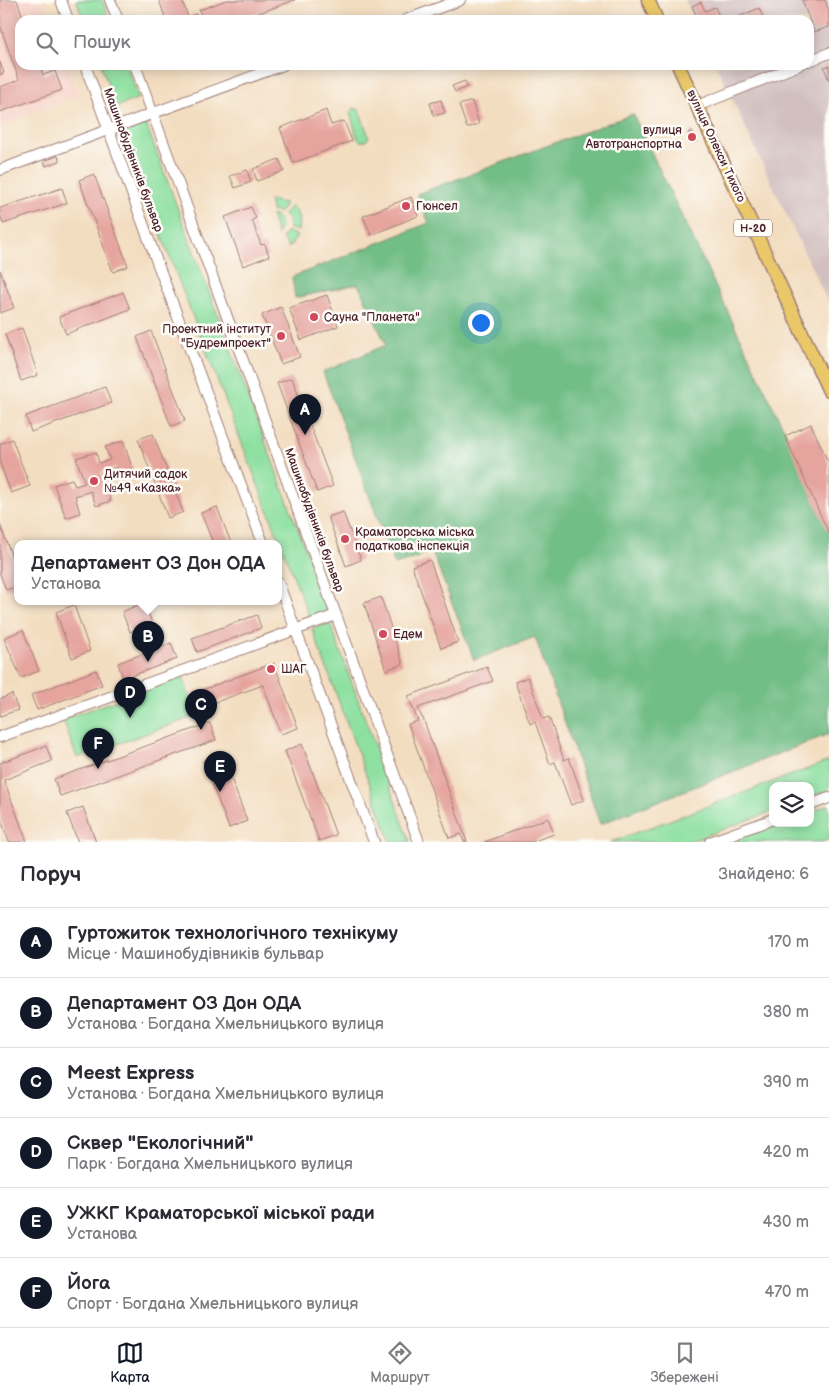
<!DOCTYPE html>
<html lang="uk">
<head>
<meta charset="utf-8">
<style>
  body { margin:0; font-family:"Balsamiq Sans",sans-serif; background:#f7f7f7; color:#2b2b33 }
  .controls { position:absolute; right:15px; bottom:15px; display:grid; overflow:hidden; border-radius:10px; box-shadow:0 2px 12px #0003 }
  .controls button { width:45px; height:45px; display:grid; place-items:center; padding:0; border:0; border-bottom:1px solid #e1e1e2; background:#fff; color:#2b2b33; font:25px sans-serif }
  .you { position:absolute; left:480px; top:322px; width:18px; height:18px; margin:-12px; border:4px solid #fff; border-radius:50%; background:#1a73e8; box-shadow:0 0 0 8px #1a73e833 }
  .badge { display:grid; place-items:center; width:32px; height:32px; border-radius:50%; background:#111827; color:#fff; font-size:16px; font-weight:700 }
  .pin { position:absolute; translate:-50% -41px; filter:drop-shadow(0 1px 2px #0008) }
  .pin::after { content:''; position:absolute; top:26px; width:18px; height:15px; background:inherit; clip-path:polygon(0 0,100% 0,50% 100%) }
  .popup { position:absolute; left:14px; top:540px; width:268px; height:65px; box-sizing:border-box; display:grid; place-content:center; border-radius:10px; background:#fff; filter:drop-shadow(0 1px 4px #0005); font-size:16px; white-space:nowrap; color:#7c7c81 }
  .popup b { font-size:19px; color:#2b2b33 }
  .popup::after { content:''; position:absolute; left:50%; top:100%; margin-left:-10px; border:10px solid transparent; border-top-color:#fff }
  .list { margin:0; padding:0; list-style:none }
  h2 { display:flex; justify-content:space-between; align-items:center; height:65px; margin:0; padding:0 20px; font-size:21px }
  h2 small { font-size:16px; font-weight:400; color:#7c7c81 }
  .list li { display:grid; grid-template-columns:32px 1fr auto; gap:15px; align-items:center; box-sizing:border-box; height:70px; padding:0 20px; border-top:1px solid #e1e1e2 }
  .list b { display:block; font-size:19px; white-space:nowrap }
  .list p { margin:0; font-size:16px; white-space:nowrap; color:#7c7c81 }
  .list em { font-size:16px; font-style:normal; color:#7c7c81 }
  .icon { flex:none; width:28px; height:28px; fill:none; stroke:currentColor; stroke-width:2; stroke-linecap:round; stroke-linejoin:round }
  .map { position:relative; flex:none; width:829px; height:842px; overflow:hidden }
  .search { position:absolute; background:#fff; box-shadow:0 2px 12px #0003; left:15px; right:15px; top:15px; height:55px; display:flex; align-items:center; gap:12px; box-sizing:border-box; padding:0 18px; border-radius:15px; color:#7c7c81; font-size:19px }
  .sheet { height:485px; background:#fff }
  nav { display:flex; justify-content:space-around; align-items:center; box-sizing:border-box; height:70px; border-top:1px solid #e1e1e2; background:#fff; font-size:14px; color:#7c7c81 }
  nav a { display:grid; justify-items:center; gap:2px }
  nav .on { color:#111827 }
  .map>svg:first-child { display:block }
  .built { fill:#f7d1c7 }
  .industrial { fill:#d2bfc0 }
  .green { fill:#8ee0a1; stroke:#6c8066 }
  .forest { fill:#72be87; stroke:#5e6e59 }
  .building { fill:#e6a49f }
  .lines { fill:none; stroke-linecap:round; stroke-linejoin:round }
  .minor-casing { stroke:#9e7e76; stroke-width:12 }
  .major-casing { stroke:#9e7e76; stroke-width:15 }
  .minor { stroke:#fff; stroke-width:10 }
  .major { stroke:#eac769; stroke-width:12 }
  .poi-dot { fill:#d1495b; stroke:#fdfcf7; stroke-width:2 }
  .labels { text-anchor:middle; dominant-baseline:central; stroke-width:5; stroke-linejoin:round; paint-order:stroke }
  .shield { fill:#fdfcf7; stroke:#806168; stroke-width:1 }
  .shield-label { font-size:11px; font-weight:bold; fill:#4a1f2b }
  .poi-label { font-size:12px; fill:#4a1f2b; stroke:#fdfcf7; text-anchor:start }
  .street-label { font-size:12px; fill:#4a1f2b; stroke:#fdfcf7 }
</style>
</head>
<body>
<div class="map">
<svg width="829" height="842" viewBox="0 0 829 842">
  <rect width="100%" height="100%" fill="#fdfcf7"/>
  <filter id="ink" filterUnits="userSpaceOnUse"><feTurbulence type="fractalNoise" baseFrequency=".02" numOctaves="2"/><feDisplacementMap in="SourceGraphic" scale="10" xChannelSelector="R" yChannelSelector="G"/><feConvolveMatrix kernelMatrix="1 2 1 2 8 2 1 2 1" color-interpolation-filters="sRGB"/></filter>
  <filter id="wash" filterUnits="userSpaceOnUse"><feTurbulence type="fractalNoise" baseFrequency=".0096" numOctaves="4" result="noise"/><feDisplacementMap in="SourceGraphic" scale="20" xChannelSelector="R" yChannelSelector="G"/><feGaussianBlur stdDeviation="1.12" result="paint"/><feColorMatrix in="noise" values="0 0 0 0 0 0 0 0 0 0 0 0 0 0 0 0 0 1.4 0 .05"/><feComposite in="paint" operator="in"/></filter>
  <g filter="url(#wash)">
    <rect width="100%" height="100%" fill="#f3ddc0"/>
    <polygon class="built" points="0,0 43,0 50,20 20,20 20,65 67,65 78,95 0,126"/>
    <polygon class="industrial" points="685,0 829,0 829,305 716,65 809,65 809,20 695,20"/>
    <g class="green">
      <polygon points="76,0 102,0 110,20 84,20"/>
      <polygon points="101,65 126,65 139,98 116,107"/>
      <polygon points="354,108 359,110 369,137 366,141 360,141 358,139 350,113"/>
      <polygon points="146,124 329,612 310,619 122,134"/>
      <polygon points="269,200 285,203 280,212 272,211"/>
      <path d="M291 206C300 213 299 221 298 231L289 228V220L284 214Z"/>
      <path d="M271 215C281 216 283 226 277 234Z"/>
      <polygon points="287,231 297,236 289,248 282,238"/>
      <polygon points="330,623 410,842 391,842 312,629"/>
      <polygon points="183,677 196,716 77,758 63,719"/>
      <polygon points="829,761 829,790 810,797 810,786 773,786 773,811 688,842 611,842"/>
      <polygon points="829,805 829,839 822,842 730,842 780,823 810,823 810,812"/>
    </g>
    <polygon class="forest" points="633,114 829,523 829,734 600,824 535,637 474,660 431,549 417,558 395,565 323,372 386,345 358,284 295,298 292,277 429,223 417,194"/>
    <g id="blocks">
      <g class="building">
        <polygon points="0,0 17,0 24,20 20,20 20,65 40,65 43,75 55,71 62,90 0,112 0,87 19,80 0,25"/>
        <polygon points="159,0 182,0 188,17 196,14 198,20 166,20"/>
        <polygon points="227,0 295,0 240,20 203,20 199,10"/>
        <polygon points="802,0 825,0 829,11 829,27 814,32"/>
        <polygon points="701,2 705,11 715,7 721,20 698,20 692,6"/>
        <polygon points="759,8 764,20 737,20 736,18"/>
        <polygon points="0,62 4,73 0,75"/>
        <polygon points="829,66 829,81 824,67"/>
        <polygon points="465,81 467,87 455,92 452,86"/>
        <polygon points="441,100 445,113 434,116 430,103"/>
        <polygon points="472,101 479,124 467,128 459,105"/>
        <polygon points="326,110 331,125 344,121 352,141 293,163 280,128"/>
        <polygon points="692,131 697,141 693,143 688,133"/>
        <polygon points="58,156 60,161 46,166 44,161"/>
        <polygon points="279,159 284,171 257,181 253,169"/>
        <polygon points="247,170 251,182 235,188 230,176"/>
        <polygon points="94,174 128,266 113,272 79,180"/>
        <polygon points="62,188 67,203 3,224 0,214 0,208"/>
        <polygon points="411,197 418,216 371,235 363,216"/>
        <polygon points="251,207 256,218 252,220 261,245 265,244 269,256 243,266 225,217"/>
        <polygon points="0,270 14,308 0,313"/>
        <polygon points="123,292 130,309 66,334 59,317"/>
        <polygon points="327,295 338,326 301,340 289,308"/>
        <polygon points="281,307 300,357 281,364 262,315"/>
        <polygon points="22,328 38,375 21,381 5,334"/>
        <polygon points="151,331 185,421 171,426 137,337"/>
        <polygon points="292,378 333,486 317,492 277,383"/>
        <polygon points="105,387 111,403 31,432 26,416"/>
        <polygon points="811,424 829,464 829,534 785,436"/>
        <polygon points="153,434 183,512 168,518 138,439"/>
        <polygon points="12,439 30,486 11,493 0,463 0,444"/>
        <polygon points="123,441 134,473 120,478 116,467 101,472 111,501 96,506 91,491 75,496 80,513 66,518 54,485 72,479 75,486 85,483 76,458 96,452 99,463 110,460 105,447"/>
        <polygon points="217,507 231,543 213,543 201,513"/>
        <polygon points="343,512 361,560 346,566 328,517"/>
        <polygon points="0,524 18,574 18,586 6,590 0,574"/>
        <polygon points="430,560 458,642 441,648 412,566"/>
        <polygon points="381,597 403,664 386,670 364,603"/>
        <polygon points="144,602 152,623 130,632 122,612"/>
        <polygon points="74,605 90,651 72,658 56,612"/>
        <polygon points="257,615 261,628 197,652 192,638"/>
        <polygon points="23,630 39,671 21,678 4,638"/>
        <polygon points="171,643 177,659 123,679 118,663"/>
        <polygon points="274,663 298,728 281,734 263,685 199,708 194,693"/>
        <polygon points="487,667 493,681 418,708 422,718 423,718 467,842 464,842 461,834 449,838 408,724 418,721 408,696"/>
        <polygon points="96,670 102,685 37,710 31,695"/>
        <polygon points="528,677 543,719 549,717 564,760 569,758 584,800 571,805 555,762 550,764 535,722 530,724 515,682"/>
        <polygon points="12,694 18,710 0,716 0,699"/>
        <polygon points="210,723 216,740 60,796 54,779"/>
        <polygon points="302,744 336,835 319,841 285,751"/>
        <polygon points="46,746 52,761 4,780 27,842 9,842 0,817 0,763"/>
        <polygon points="222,754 247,821 229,828 203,761"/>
        <polygon points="83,807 96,842 78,842 67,813"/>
        <polygon points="548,818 554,834 531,842 484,842"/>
      </g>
    </g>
  </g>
  <g filter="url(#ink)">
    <use href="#blocks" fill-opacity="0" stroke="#9e7e76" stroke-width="1"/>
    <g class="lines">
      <g class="minor-casing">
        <g id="minor">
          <polyline points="61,0 68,20"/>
          <polyline points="110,0 118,20"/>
          <polyline points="406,20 460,0"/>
          <polyline points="809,61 829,53"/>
          <polyline points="85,65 157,262 263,543"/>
          <polyline points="135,65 419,842"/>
          <polyline points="697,106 799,65"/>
          <polyline points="0,170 283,65"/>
          <polyline points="278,582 374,842"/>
          <polyline points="0,737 336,615"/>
          <polyline points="810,805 829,798"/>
          <polyline points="710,842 773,819"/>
        </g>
      </g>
      <g class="major-casing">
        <g id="major">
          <polyline points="648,0 657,20"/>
          <polyline points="678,65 829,391"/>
        </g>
      </g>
      <use href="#minor" class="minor"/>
      <use href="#major" class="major"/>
    </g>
  </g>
  <g class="poi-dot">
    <circle cx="692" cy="137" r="5"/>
    <circle cx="406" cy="206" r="5"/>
    <circle cx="314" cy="317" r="5"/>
    <circle cx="281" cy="336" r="5"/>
    <circle cx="94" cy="481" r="5"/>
    <circle cx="345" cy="539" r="5"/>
    <circle cx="383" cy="634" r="5"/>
    <circle cx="271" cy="669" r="5"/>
  </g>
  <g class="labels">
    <rect class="shield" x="734" y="219.5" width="38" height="17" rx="4"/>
    <g class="shield-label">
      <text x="753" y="228">Н-20</text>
    </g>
    <g class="poi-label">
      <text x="682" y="130" text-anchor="end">вулиця<tspan x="682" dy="14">Автотранспортна</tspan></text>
      <text x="416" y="206">Гюнсел</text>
      <text x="324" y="317">Сауна "Планета"</text>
      <text x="271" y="329" text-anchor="end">Проектний інститут<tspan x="271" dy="14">"Будремпроект"</tspan></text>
      <text x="104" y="474">Дитячий садок<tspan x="104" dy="14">№49 «Казка»</tspan></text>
      <text x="355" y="532">Краматорська міська<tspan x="355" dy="14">податкова інспекція</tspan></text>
      <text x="393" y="634">Едем</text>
      <text x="281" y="669">ШАГ</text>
    </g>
    <g class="street-label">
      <text transform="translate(716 146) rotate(65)">вулиця Олекси Тихого</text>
      <text transform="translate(133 160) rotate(70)">Машинобудівників бульвар</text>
      <text transform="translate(314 520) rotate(70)">Машинобудівників бульвар</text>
    </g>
  </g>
</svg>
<div class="controls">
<button><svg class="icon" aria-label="layers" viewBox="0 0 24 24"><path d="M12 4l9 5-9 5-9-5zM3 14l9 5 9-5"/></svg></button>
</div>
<div class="you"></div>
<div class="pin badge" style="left:305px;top:435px">A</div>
<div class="pin badge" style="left:148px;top:662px">B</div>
<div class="popup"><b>Департамент ОЗ Дон ОДА</b>Установа</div>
<div class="pin badge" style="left:201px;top:730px">C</div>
<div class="pin badge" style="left:130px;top:718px">D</div>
<div class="pin badge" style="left:220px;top:792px">E</div>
<div class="pin badge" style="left:98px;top:769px">F</div>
<div class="search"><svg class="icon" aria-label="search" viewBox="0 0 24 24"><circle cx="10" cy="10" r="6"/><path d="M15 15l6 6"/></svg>Пошук</div>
</div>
<section class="sheet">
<h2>Поруч<small>Знайдено: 6</small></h2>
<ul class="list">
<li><span class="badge">A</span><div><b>Гуртожиток технологічного технікуму</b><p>Місце · Машинобудівників бульвар</p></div><em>170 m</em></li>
<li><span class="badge">B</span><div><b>Департамент ОЗ Дон ОДА</b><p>Установа · Богдана Хмельницького вулиця</p></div><em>380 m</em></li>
<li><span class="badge">C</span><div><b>Meest Express</b><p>Установа · Богдана Хмельницького вулиця</p></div><em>390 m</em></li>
<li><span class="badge">D</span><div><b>Сквер &quot;Екологічний&quot;</b><p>Парк · Богдана Хмельницького вулиця</p></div><em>420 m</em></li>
<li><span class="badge">E</span><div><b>УЖКГ Краматорської міської ради</b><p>Установа</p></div><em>430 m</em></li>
<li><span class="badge">F</span><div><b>Йога</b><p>Спорт · Богдана Хмельницького вулиця</p></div><em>470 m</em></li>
</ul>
</section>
<nav>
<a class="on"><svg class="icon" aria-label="map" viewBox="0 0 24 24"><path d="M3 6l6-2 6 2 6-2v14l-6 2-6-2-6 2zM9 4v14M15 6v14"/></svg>Карта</a>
<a><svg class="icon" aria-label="directions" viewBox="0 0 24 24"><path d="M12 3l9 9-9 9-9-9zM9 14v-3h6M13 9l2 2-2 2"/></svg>Маршрут</a>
<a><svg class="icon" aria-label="saved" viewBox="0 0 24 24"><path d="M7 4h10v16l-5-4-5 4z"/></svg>Збережені</a>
</nav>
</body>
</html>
